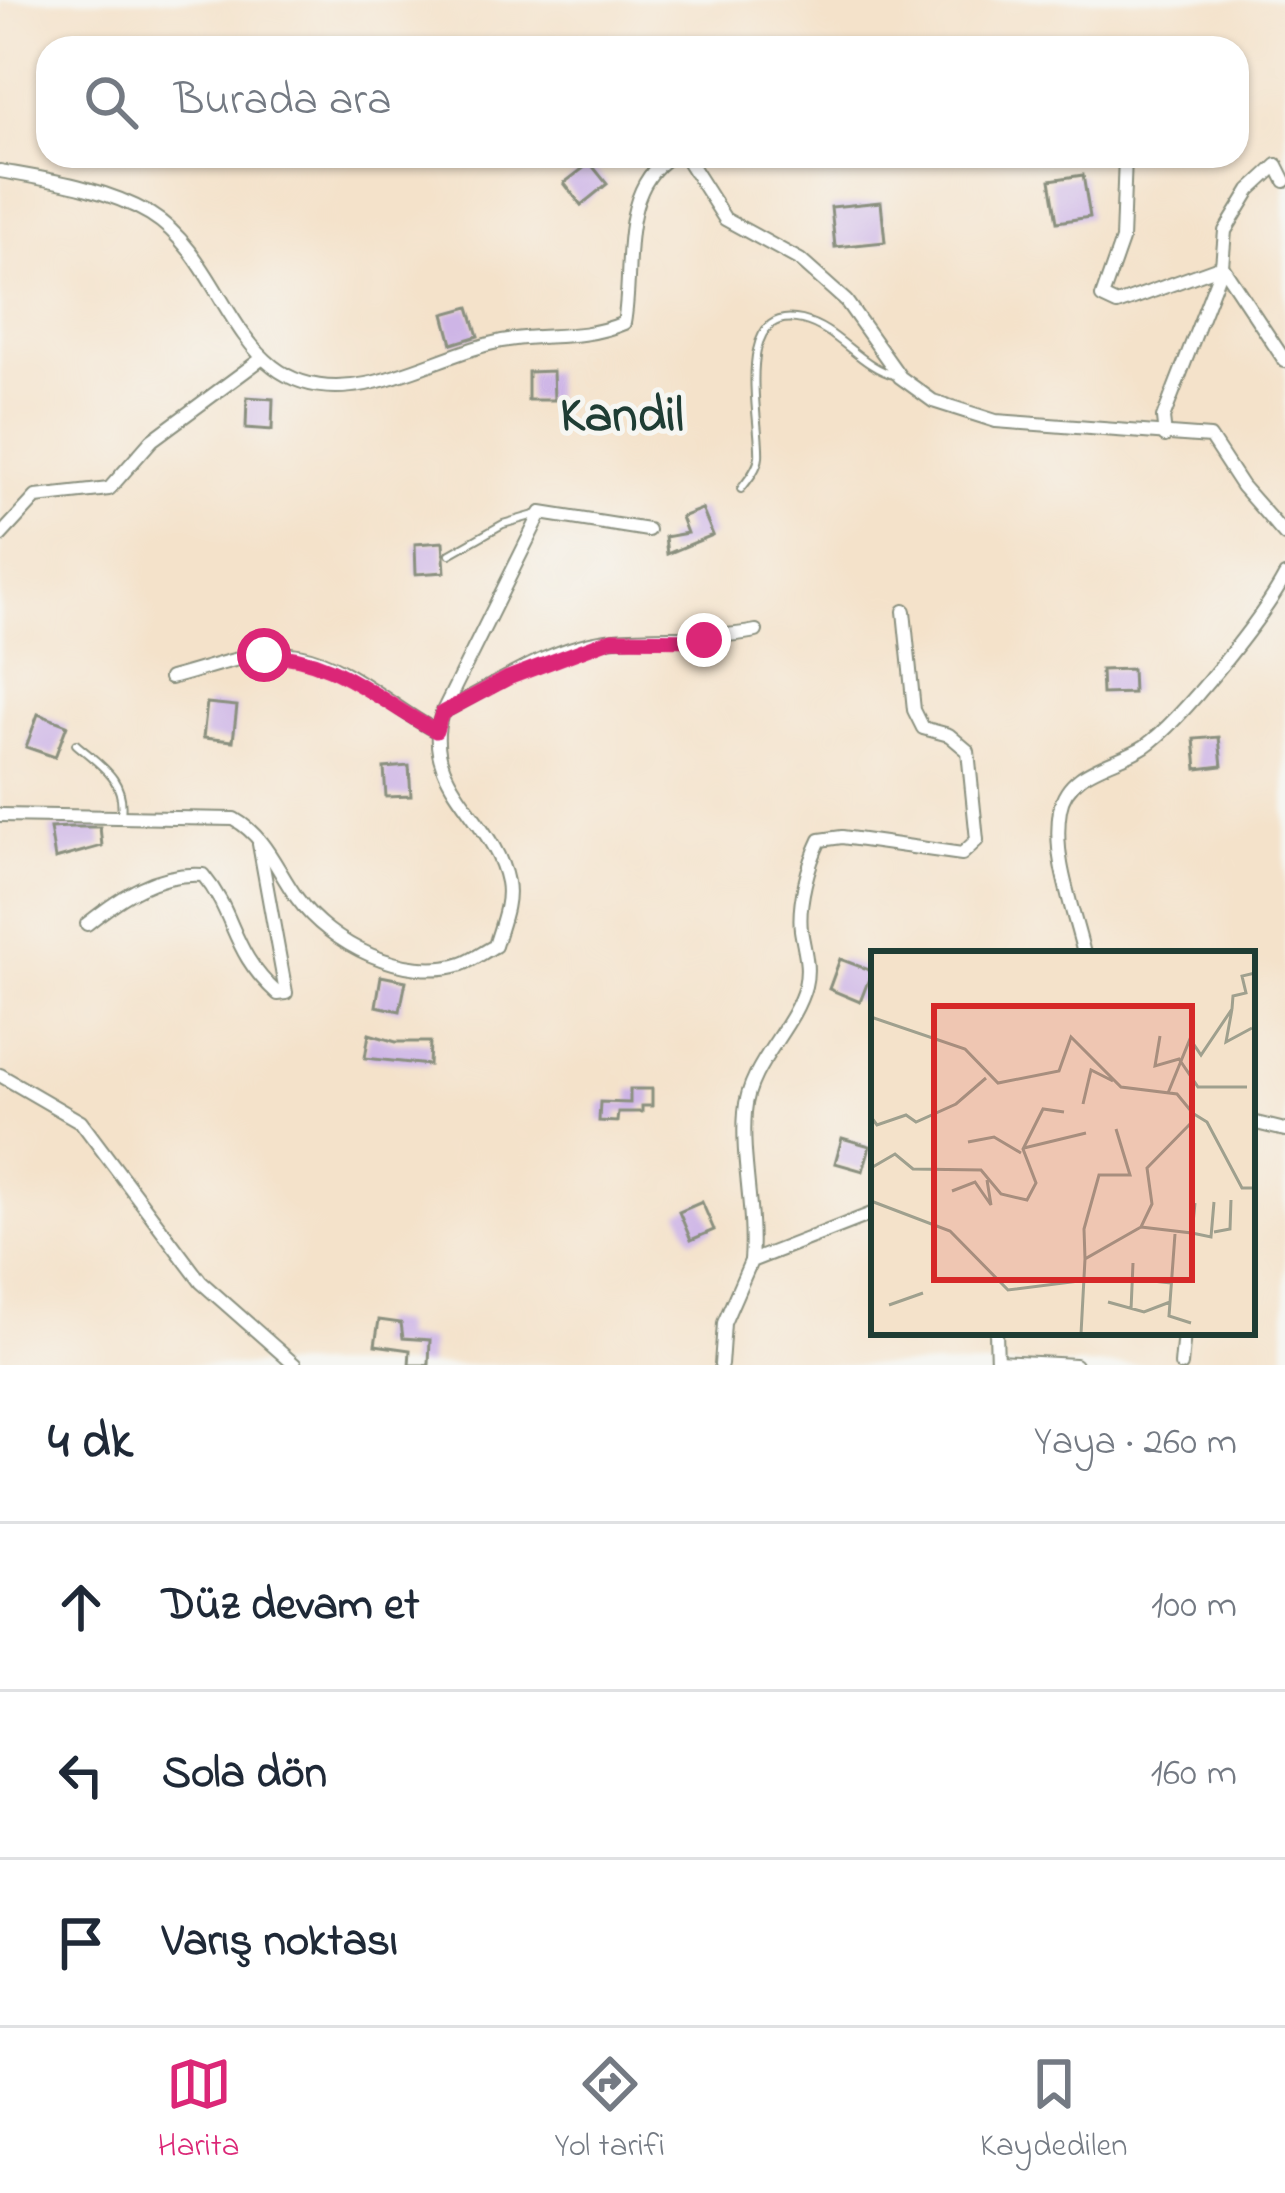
<!DOCTYPE html>
<html lang="tr">
<head>
<meta charset="utf-8">
<style>
  body { margin:0; font-family:"Indie Flower",sans-serif; background:#f6f6f7; color:#1f2937 }
  .stop { position:absolute; width:36px; height:36px; margin:-27px; border:9px solid #db2777; border-radius:50%; background:#fff }
  .stop.end { background:#db2777; border-color:#fff; box-shadow:0 3px 12px #0008 }
  .list { margin:0; padding:0; list-style:none }
  h2 { display:flex; justify-content:space-between; align-items:center; height:156px; margin:0; padding:0 48px; font-size:51px }
  h2 small { font-size:39px; font-weight:400; color:#747a83 }
  .list li { display:grid; grid-template-columns:78px 1fr auto; gap:36px; align-items:center; box-sizing:border-box; height:168px; padding:0 48px; border-top:3px solid #e0e1e3 }
  .list b { display:block; font-size:45px; white-space:nowrap }
  .list em { font-size:39px; font-style:normal; color:#747a83 }
  .icon { flex:none; width:66px; height:66px; fill:none; stroke:currentColor; stroke-width:2; stroke-linecap:round; stroke-linejoin:round }
  .map { position:relative; flex:none; width:1285px; height:1365px; overflow:hidden }
  .search { position:absolute; background:#fff; box-shadow:0 3px 9px #0004; left:36px; right:36px; top:36px; height:132px; display:flex; align-items:center; gap:30px; box-sizing:border-box; padding:0 42px; border-radius:36px; color:#747a83; font-size:45px }
  .sheet { height:660px; background:#fff }
  nav { display:flex; justify-content:space-around; align-items:center; box-sizing:border-box; height:168px; border-top:3px solid #e0e1e3; background:#fff; font-size:33px; color:#747a83 }
  nav a { display:grid; justify-items:center; gap:6px }
  nav .on { color:#db2777 }
  .map>svg:first-child { display:block }
  .building { fill:#ceb5e6 }
  .lines { fill:none; stroke-linecap:round; stroke-linejoin:round }
  .lane-casing { stroke:#8a907f; stroke-width:10 }
  .street-casing { stroke:#8a907f; stroke-width:16 }
  .lane { stroke:#fff; stroke-width:6 }
  .street { stroke:#fff; stroke-width:12 }
  .route { stroke:#db2777; stroke-width:15 }
  .labels { text-anchor:middle; dominant-baseline:central; stroke-width:10; stroke-linejoin:round; paint-order:stroke }
  .neighbourhood-label { font-size:51px; font-weight:bold; fill:#1f3d34; stroke:#f6f6f2 }
  .inset-road { fill:none; stroke:#9fa08e; stroke-width:3 }
  .view { fill:#d62828; fill-opacity:0.15; stroke:#d62828; stroke-width:6 }
  .inset-edge { fill:none; stroke:#1f3d34; stroke-width:6 }
</style>
</head>
<body>
<div class="map">
<svg width="1285" height="1365" viewBox="0 0 1285 1365">
  <rect width="100%" height="100%" fill="#f6f6f2"/>
  <filter id="ink" filterUnits="userSpaceOnUse"><feTurbulence type="fractalNoise" baseFrequency=".00833" numOctaves="2"/><feDisplacementMap in="SourceGraphic" scale="24" xChannelSelector="R" yChannelSelector="G"/><feConvolveMatrix kernelMatrix="1 2 1 2 8 2 1 2 1" color-interpolation-filters="sRGB"/></filter>
  <filter id="wash" filterUnits="userSpaceOnUse"><feTurbulence type="fractalNoise" baseFrequency=".004" numOctaves="4" result="noise"/><feDisplacementMap in="SourceGraphic" scale="48" xChannelSelector="R" yChannelSelector="G"/><feGaussianBlur stdDeviation="2.7" result="paint"/><feColorMatrix in="noise" values="0 0 0 0 0 0 0 0 0 0 0 0 0 0 0 0 0 1.4 0 .05"/><feComposite in="paint" operator="in"/></filter>
  <g filter="url(#wash)">
    <rect width="100%" height="100%" fill="#f4e2ca"/>
    <g id="blocks">
      <g class="building">
        <polygon points="590,163 607,184 581,205 564,183"/>
        <polygon points="1083,175 1090,217 1057,222 1050,180"/>
        <polygon points="881,202 885,242 835,247 831,207"/>
        <polygon points="469,307 478,336 452,344 444,314"/>
        <polygon points="553,371 554,400 528,400 528,372"/>
        <polygon points="247,397 273,399 272,430 246,428"/>
        <polygon points="702,509 713,535 667,554 665,537 687,533 681,517"/>
        <polygon points="443,542 445,572 416,574 415,544"/>
        <polygon points="1132,669 1133,693 1102,694 1101,670"/>
        <polygon points="207,703 237,706 233,741 203,738"/>
        <polygon points="38,714 67,725 55,757 26,747"/>
        <polygon points="1219,737 1222,766 1197,769 1194,739"/>
        <polygon points="409,766 411,796 386,797 384,768"/>
        <polygon points="71,827 100,827 102,846 55,859 50,828"/>
        <polygon points="840,959 872,971 860,1002 829,989"/>
        <polygon points="381,976 406,981 400,1011 376,1006"/>
        <polygon points="369,1034 396,1042 430,1042 429,1065 365,1058"/>
        <polygon points="630,1089 652,1089 652,1106 642,1106 642,1112 618,1112 617,1122 599,1121 600,1102 630,1103"/>
        <polygon points="842,1138 870,1146 863,1171 835,1163"/>
        <polygon points="702,1202 714,1230 691,1240 679,1212"/>
        <polygon points="379,1320 401,1323 403,1338 430,1340 429,1365 409,1365 410,1350 375,1345"/>
      </g>
    </g>
  </g>
  <g filter="url(#ink)">
    <use href="#blocks" fill-opacity="0" stroke="#8a907f" stroke-width="3"/>
    <g class="lines">
      <g class="lane-casing">
        <g id="lane">
          <path d="M741 489C748 480 758 468 759 457 762 427 730 303 802 320 839 329 859 367 897 376"/>
          <polyline points="450,554 503,524 538,514"/>
          <path d="M76 744C101 766 126 779 121 815"/>
        </g>
      </g>
      <g class="street-casing">
        <g id="street">
          <polyline points="685,156 725,219 800,260 846,301 900,377 933,401 996,421 1210,437 1242,486 1285,535"/>
          <polyline points="1125,156 1122,240 1102,297 1117,304 1222,266 1285,361"/>
          <path d="M0 171C50 180 106 188 150 214 235 266 231 410 366 384 407 376 448 355 489 344 536 331 576 343 624 323 634 269 617 190 671 156"/>
          <polyline points="1165,436 1163,418 1222,266 1225,231 1250,190 1277,165 1285,181"/>
          <polyline points="0,536 36,497 109,489 152,440 260,360"/>
          <path d="M170 678C208 669 258 647 298 655 348 664 392 708 436 731"/>
          <path d="M443 712C494 685 556 644 615 639 663 635 708 640 756 631"/>
          <path d="M0 815 234 819C266 837 276 869 297 898 330 944 405 982 462 964 473 960 485 951 495 946 501 925 511 903 507 882 495 818 419 784 442 713L541 513 648 530"/>
          <path d="M87 924C122 896 157 872 203 875 237 916 230 951 278 994L286 993 259 844"/>
          <path d="M1084 954C1073 907 1052 859 1060 810 1067 769 1116 765 1145 746 1181 721 1264 616 1285 576"/>
          <polyline points="0,1075 81,1122 201,1282 295,1365"/>
          <polyline points="1252,1122 1285,1130"/>
          <path d="M751 1261C755 1210 741 1160 745 1112 748 1065 794 1029 805 986 810 966 804 950 801 930 798 903 808 865 820 840L842 837 962 854 977 840 968 751 949 735 923 728 914 710 904 611"/>
          <polyline points="996,1332 997,1364"/>
          <polyline points="997,1361 1075,1365"/>
          <polyline points="721,1365 724,1323 751,1261 874,1213"/>
          <polyline points="1181,1365 1184,1332"/>
        </g>
      </g>
      <use href="#lane" class="lane"/>
      <use href="#street" class="street"/>
    </g>
  </g>
  <g class="lines" filter="url(#ink)">
    <path class="route" d="M264 655C332 654 378 701 436 731L442 713 508 678 612 639 704 640"/>
  </g>
  <g class="labels">
    <g class="neighbourhood-label">
      <text x="622" y="417">Kandil</text>
    </g>
  </g>
  <g transform="translate(871 951)">
    <rect width="384" height="384" fill="#f4e2ca"/>
    <path class="inset-road" d="M361 58 362 45 375 42 371 25 384 22M0 66 94 98 127 132 188 120 200 86 250 136 306 143 320 160V172L276 217 281 253 270 276 214 308 210 383M289 85 284 115 308 108 327 136H376M297 142 319 88 330 104 361 58 355 91 381 77M212 153 220 119 242 130M323 163 336 171 371 237H384M0 166 6 174 35 164 45 171 85 153 115 127M97 191 123 186 150 202M153 197 215 182M0 217 24 203 42 218 110 219 130 243 156 249 165 232 152 198 172 158 193 161M81 240 104 231 120 254 116 229M0 250 79 280 137 339 208 330M270 276 321 282 324 252M343 281 359 278 360 249M321 282 340 286 343 251M304 283 298 365 320 372M214 308 213 278 228 224H259L245 178M263 328 300 332M237 351 273 361 299 351M18 354 52 342M260 359 262 312"/>
    <path class="view" d="M63 55H321V329H63Z"/>
    <rect width="384" height="384" class="inset-edge"/>
  </g>
</svg>
<div class="stop" style="left:264px;top:655px"></div>
<div class="stop end" style="left:704px;top:640px"></div>
<div class="search"><svg class="icon" aria-label="search" viewBox="0 0 24 24"><circle cx="10" cy="10" r="6"/><path d="M15 15l6 6"/></svg>Burada ara</div>
</div>
<section class="sheet">
<h2>4 dk<small>Yaya · 260 m</small></h2>
<ul class="list">
<li><svg class="icon" aria-label="ahead" viewBox="0 0 24 24"><path d="M12 20V5M6 11l6-6 6 6"/></svg><div><b>Düz devam et</b></div><em>100 m</em></li>
<li><svg class="icon" aria-label="left" viewBox="0 0 24 24"><path d="M17 20v-9H6M10 6l-5 5 5 5"/></svg><div><b>Sola dön</b></div><em>160 m</em></li>
<li><svg class="icon" aria-label="arrive" viewBox="0 0 24 24"><path d="M6 21V4h12l-3 4 3 4H6"/></svg><div><b>Varış noktası</b></div></li>
</ul>
</section>
<nav>
<a class="on"><svg class="icon" aria-label="map" viewBox="0 0 24 24"><path d="M3 6l6-2 6 2 6-2v14l-6 2-6-2-6 2zM9 4v14M15 6v14"/></svg>Harita</a>
<a><svg class="icon" aria-label="directions" viewBox="0 0 24 24"><path d="M12 3l9 9-9 9-9-9zM9 14v-3h6M13 9l2 2-2 2"/></svg>Yol tarifi</a>
<a><svg class="icon" aria-label="saved" viewBox="0 0 24 24"><path d="M7 4h10v16l-5-4-5 4z"/></svg>Kaydedilen</a>
</nav>
</body>
</html>
